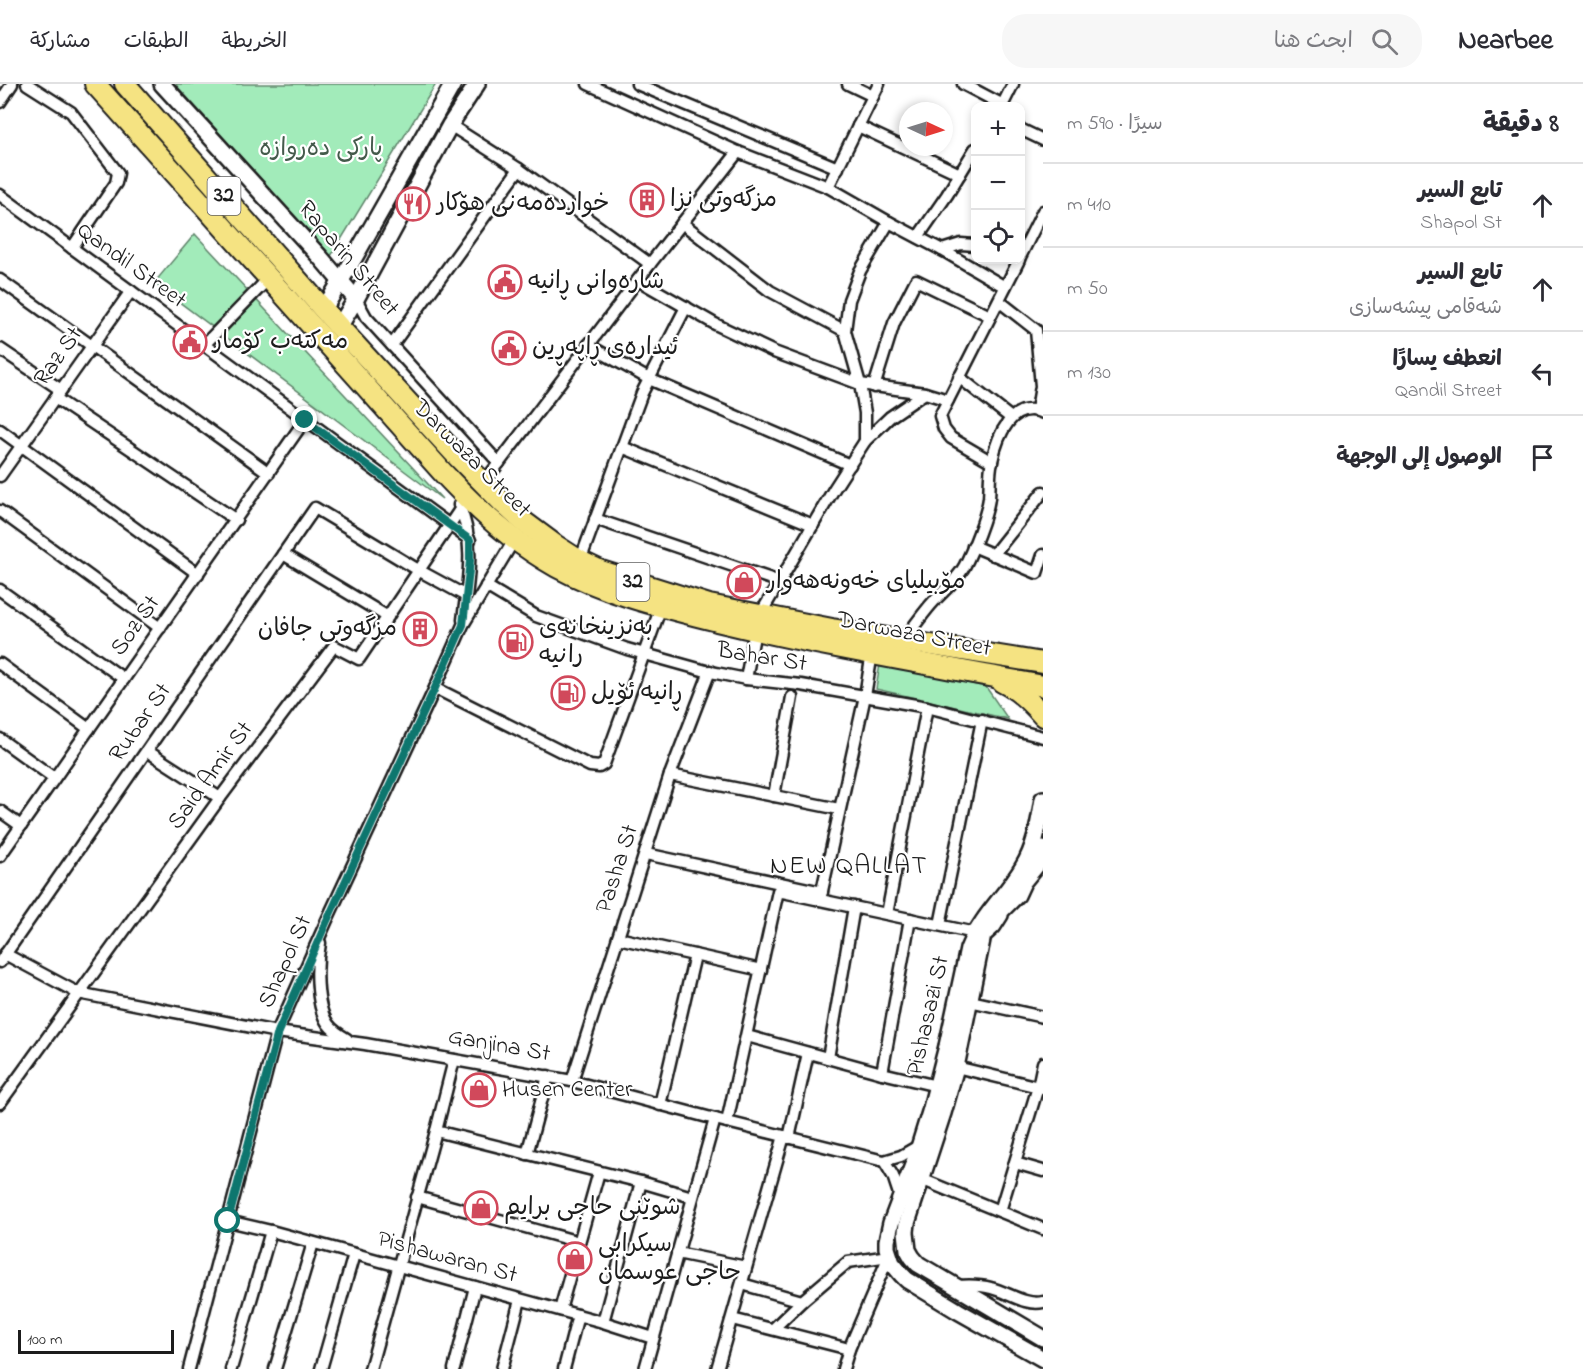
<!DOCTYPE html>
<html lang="ar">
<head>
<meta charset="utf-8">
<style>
  body { margin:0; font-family:"Indie Flower","Playpen Sans Arabic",sans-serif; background:#f7f7f7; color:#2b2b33; direction:rtl }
  .controls { position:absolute; right:18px; top:18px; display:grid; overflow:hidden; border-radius:12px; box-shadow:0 3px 9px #0003 }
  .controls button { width:54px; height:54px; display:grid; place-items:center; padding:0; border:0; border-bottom:2px solid #e1e1e2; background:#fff; color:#2b2b33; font:30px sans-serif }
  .compass { position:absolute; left:899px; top:18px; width:54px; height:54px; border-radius:50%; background:#fff; box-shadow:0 3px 9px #0003; rotate:94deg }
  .scale { position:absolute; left:18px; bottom:15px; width:156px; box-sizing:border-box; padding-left:6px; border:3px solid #1c1c1c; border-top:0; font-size:16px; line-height:21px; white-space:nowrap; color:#1c1c1c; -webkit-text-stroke:4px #fff; paint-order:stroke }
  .stop { position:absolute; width:18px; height:18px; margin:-14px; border:4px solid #0f766e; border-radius:50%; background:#fff }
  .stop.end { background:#0f766e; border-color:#fff; box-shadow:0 2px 6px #0008 }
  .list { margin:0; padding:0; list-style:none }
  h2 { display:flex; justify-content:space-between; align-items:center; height:78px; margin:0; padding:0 24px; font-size:26px }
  h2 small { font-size:20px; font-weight:400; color:#7c7c81 }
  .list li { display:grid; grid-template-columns:39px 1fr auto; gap:18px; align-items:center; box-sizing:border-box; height:84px; padding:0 24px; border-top:2px solid #e1e1e2 }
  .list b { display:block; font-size:22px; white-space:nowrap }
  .list p { margin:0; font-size:20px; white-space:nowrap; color:#7c7c81 }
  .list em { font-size:20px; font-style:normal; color:#7c7c81 }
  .icon { flex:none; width:33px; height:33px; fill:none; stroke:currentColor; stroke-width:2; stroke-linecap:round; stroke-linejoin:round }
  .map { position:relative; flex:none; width:1043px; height:1285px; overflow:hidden; direction:ltr }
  header { display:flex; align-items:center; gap:36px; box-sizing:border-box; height:84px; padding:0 30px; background:#fff; border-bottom:2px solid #e1e1e2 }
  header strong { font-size:28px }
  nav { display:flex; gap:33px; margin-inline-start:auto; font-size:21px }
  .search { width:420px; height:54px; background:#f7f7f7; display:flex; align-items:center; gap:15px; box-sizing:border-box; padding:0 21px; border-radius:24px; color:#7c7c81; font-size:22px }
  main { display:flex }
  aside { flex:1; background:#fff }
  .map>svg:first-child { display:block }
  .green { fill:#a2ebba; stroke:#5f846b; stroke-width:1.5 }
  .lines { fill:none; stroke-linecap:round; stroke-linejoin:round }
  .street-casing { stroke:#1c1c1c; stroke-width:15 }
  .secondary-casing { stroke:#1c1c1c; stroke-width:20 }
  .highway-casing { stroke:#1c1c1c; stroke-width:24 }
  .street { stroke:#fff; stroke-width:10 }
  .secondary { stroke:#fff; stroke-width:15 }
  .highway { stroke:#f5e382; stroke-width:20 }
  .route { stroke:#0f766e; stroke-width:8 }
  .labels { text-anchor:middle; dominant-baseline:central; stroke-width:4.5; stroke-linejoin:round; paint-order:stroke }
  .shield { fill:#fff; stroke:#606060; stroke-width:1.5 }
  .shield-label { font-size:22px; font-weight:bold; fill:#1c1c1c }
  .park-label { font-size:24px; fill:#445a4b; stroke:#fff }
  .poi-label { font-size:24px; fill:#1c1c1c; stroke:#fff; text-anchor:start }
  .street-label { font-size:24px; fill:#1c1c1c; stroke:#fff }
  .neighbourhood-label { font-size:26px; letter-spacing:1.5px; fill:#1c1c1c; stroke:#fff }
</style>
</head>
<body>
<header>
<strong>Nearbee</strong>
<div class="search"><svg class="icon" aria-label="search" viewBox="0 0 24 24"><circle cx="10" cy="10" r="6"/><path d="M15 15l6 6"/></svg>ابحث هنا</div>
<nav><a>الخريطة</a><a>الطبقات</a><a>مشاركة</a></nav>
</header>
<main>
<aside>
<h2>8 دقيقة<small>سيرًا · 590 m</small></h2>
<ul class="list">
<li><svg class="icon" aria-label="ahead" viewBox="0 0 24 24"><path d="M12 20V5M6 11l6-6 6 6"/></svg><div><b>تابع السير</b><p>Shapol St</p></div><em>410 m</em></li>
<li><svg class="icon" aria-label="ahead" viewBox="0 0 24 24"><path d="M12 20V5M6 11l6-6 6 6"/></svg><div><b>تابع السير</b><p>شەقامی پیشەسازی</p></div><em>50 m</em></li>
<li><svg class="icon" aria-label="left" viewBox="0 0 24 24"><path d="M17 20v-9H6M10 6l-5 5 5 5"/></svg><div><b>انعطف يسارًا</b><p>Qandil Street</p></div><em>130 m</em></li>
<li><svg class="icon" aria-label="arrive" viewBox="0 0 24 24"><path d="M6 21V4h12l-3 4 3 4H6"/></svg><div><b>الوصول إلى الوجهة</b></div></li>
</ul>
</aside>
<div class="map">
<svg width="1043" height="1285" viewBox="0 0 1043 1285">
  <rect width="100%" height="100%" fill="#fff"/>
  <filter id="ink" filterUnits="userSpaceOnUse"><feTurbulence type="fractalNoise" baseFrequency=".0167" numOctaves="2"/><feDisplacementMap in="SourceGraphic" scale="12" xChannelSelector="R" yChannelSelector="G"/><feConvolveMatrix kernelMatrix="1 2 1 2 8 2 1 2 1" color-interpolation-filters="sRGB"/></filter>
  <g filter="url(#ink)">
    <g class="green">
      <polygon points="175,0 436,0 331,172"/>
      <polygon points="195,150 442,415 154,199"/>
      <polygon points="880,580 986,603 1008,635 876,605"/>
    </g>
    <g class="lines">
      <g class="street-casing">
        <g id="street">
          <polyline points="27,0 71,28 118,89 116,99 72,164"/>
          <polyline points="588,0 738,68 828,103 889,138 942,166 1005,203"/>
          <polyline points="637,0 838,84"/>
          <polyline points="848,0 873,12"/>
          <polyline points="963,0 1003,21"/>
          <polyline points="0,18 12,0"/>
          <polyline points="1002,22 1013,0"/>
          <polyline points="450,41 519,85 650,180"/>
          <polyline points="858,42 960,90"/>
          <polyline points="1020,45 1043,56"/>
          <polyline points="828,103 879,0"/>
          <polyline points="0,111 470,456"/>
          <polyline points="682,139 770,207 845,247"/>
          <polyline points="918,153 947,111 975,65"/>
          <polyline points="942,166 961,160 975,161"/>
          <polyline points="1020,173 1043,127"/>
          <polyline points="0,196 269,389"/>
          <polyline points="638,196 715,240 774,268 860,300 925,309 948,316"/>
          <polyline points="356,215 366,233 499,379"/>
          <polyline points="999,217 1036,246 1041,302 1037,326"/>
          <polyline points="204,261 269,194"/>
          <polyline points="392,261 519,85"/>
          <polyline points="588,261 649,295 850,381"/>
          <polyline points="0,265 61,306"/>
          <polyline points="959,293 1011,334"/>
          <polyline points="874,303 894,239 916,196 990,232"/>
          <polyline points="55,314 236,436"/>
          <polyline points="0,346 198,490"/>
          <polyline points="865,357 890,333 925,309"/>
          <polyline points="622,363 813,441"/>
          <polyline points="992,378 951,354 944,345 940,332 1019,176"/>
          <polyline points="0,392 131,207"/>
          <polyline points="483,400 650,180 738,68"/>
          <path d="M459 421C476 460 468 495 463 536"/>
          <polyline points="0,427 160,544"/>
          <polyline points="595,435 780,498"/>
          <polyline points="973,462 1037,489 1043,471"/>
          <polyline points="283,470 388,533"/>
          <polyline points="993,471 1043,408"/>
          <polyline points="580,477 642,309 686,223"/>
          <polyline points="486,502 536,532 627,565 706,587 746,595 801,601 927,623 1043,653"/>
          <polyline points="0,506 124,595"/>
          <polyline points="760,531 834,405 865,357 865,329 860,300 845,247 849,216 860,187 889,138"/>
          <path d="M903 557C911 546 919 535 928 524 939 510 955 499 964 483 972 468 987 431 989 414 990 402 989 389 992 377 997 353 1012 315 1043 329"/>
          <polyline points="0,580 89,645"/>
          <polyline points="746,595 755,546"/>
          <polyline points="435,604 590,682 599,683 604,680 661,523"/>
          <polyline points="0,655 54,694"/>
          <polyline points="147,667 220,714"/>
          <polyline points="670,691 839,725"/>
          <polyline points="774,712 792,613"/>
          <polyline points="0,727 21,742"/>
          <polyline points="646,770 822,808"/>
          <polyline points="0,772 305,336"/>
          <polyline points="820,816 865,612 872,569"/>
          <polyline points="887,830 927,623"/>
          <polyline points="940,841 982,636"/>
          <polyline points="618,854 761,886"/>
          <path d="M320 859C316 880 315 921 328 940 333 947 340 951 347 955"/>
          <polyline points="5,870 78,909 277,948 365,960 572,997 715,1035 884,1077 901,1072 920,1061"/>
          <polyline points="0,878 315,424 420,487 466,512"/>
          <polyline points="970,917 1043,933"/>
          <polyline points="747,952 882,989 937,1002"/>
          <polyline points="828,974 854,823"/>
          <polyline points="956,983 1043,1004"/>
          <polyline points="882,989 910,835"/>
          <polyline points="572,997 670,691 710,587"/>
          <polyline points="0,1019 220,714 334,562 359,575 461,424"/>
          <polyline points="660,1021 695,871"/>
          <polyline points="727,1038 778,807 980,850"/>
          <polyline points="436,1047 641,1098 692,1113"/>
          <polyline points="789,1054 808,969"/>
          <polyline points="527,1070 548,992"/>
          <polyline points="884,1077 893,1092 900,1113"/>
          <polyline points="1015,1079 1043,1087"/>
          <polyline points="921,1095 1043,1145"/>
          <polyline points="417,1113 579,1158"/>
          <polyline points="1000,1127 1038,1003 1043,979"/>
          <polyline points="228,1137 271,1147 603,1238 653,1254"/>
          <polyline points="677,1169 746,1183"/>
          <polyline points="742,1200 802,1217"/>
          <path d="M957 1202C968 1201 980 1201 991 1204 1008 1208 1025 1222 1043 1218"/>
          <polyline points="560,1226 599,1088"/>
          <polyline points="732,1235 849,1265"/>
          <polyline points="603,1238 641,1098"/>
          <polyline points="773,1245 802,1217 848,1178 889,1172"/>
          <polyline points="189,1285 277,948 327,836 435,604 463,541 514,456"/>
          <polyline points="231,1285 271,1147"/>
          <polyline points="275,1285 313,1159"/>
          <polyline points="321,1285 354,1170"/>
          <polyline points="370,1285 436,1047 454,976"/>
          <polyline points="454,1285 475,1203"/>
          <polyline points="502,1285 520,1216"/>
          <polyline points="564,1285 578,1231"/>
          <polyline points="645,1285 715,1035"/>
          <polyline points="717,1285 784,1052"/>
          <polyline points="843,1285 849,1265 889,1172"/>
        </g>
      </g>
      <g class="secondary-casing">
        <g id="secondary">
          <polyline points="162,0 320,173 356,215"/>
          <polyline points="324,225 349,183 453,0"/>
          <polyline points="339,243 356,215 450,41 477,0"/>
          <path d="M1043 715C1039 738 1036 762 1023 783 1006 812 982 831 968 865L947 962 930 1028 916 1073 891 1139 887 1157V1164L892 1179 902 1191 907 1196 958 1227 1043 1275"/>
          <polyline points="1043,764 1036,782 1023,798 1017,811 999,829 1000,831 993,842 983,851 956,983 943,1029 907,1139 906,1148 908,1166 912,1173 918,1180 1043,1254"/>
        </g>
      </g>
      <g class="highway-casing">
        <g id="highway">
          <path d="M95 0 445 391C481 429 511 457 557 483 607 510 662 523 717 537 824 563 934 581 1043 602"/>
          <polyline points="125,0 339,243 457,372 503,419 524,438 555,461 580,477 601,487 709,521 832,545 1043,579"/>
          <path d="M1002 598C1019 606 1031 618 1043 632"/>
        </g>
      </g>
      <use href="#street" class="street"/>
      <use href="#secondary" class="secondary"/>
      <use href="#highway" class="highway"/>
    </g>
  </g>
  <g class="lines" filter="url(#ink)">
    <polyline class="route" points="228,1137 278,948 327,837 435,604 463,541 470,477 470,456 305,336"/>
  </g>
  <defs>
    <g id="building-ring" transform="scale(1.725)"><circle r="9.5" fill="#fff" stroke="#d1495b" stroke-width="1.5"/><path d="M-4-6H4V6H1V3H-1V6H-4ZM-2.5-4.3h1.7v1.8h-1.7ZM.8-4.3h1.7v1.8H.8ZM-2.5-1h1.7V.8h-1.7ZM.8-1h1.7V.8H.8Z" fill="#d1495b"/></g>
    <g id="restaurant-ring" transform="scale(1.725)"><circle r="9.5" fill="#fff" stroke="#d1495b" stroke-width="1.5"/><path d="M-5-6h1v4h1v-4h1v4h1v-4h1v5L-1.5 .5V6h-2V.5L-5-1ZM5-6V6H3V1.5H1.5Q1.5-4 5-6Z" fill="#d1495b"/></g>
    <g id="civic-ring" transform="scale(1.725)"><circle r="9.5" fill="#fff" stroke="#d1495b" stroke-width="1.5"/><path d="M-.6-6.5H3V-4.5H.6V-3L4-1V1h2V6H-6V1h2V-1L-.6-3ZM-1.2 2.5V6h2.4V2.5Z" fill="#d1495b"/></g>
    <g id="shop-ring" transform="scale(1.725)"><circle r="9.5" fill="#fff" stroke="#d1495b" stroke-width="1.5"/><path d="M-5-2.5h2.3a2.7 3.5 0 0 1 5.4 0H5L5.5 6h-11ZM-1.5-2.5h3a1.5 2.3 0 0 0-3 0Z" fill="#d1495b"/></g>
    <g id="fuel-ring" transform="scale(1.725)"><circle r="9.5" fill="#fff" stroke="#d1495b" stroke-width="1.5"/><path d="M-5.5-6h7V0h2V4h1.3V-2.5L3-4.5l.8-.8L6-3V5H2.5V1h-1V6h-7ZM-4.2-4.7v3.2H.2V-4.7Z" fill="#d1495b"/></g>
  </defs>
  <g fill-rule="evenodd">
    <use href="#building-ring" x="647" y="116"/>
    <use href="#restaurant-ring" x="413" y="120"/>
    <use href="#civic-ring" x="505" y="198"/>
    <use href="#civic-ring" x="190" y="258"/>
    <use href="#civic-ring" x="509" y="264"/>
    <use href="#shop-ring" x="744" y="498"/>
    <use href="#building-ring" x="420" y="545"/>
    <use href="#fuel-ring" x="516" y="558"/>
    <use href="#fuel-ring" x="568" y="609"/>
    <use href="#shop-ring" x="479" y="1006"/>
    <use href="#shop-ring" x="481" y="1124"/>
    <use href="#shop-ring" x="575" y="1175"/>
  </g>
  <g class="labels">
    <g class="shield">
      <rect x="207.5" y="93" width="33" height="38" rx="4.5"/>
      <rect x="616.5" y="479" width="33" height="38" rx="4.5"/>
    </g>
    <g class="shield-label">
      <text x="224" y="112">32</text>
      <text x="633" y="498">32</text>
    </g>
    <g class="park-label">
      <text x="321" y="65">پارکی دەروازە</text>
    </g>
    <g class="poi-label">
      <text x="670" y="116">مزگەوتی نزا</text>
      <text x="436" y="120">خواردەمەنی هۆکار</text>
      <text x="528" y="198">شارەوانی ڕانیە</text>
      <text x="213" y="258">مەکتەب کۆمار</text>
      <text x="532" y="264">ئیدارەی ڕاپەڕین</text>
      <text x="767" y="498">مۆبیلیای خەونەهەوار</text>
      <text x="539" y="544">بەنزینخانەی<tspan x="539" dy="28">رانیە</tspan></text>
      <text x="397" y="545" text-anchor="end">مزگەوتی جافان</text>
      <text x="591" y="609">ڕانیە ئۆیل</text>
      <text x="502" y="1006">Husen Center</text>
      <text x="504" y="1124">شوێنی حاجی برایم</text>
      <text x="598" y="1161">سیکرابی<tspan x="598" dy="28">حاجی عوسمان</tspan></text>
    </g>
    <g class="street-label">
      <text transform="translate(348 175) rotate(50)">Raparin Street</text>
      <text transform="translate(131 182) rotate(36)">Qandil Street</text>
      <text transform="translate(59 273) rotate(-55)">Raz St</text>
      <text transform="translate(471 375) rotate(45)">Darwaza Street</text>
      <text transform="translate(136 542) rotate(-55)">Soz St</text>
      <text transform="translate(914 551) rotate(11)">Darwaza Street</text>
      <text transform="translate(762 574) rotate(9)">Bahar St</text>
      <text transform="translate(141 639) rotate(-55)">Rubar St</text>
      <text transform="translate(211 692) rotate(-54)">Said Amir St</text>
      <text transform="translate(618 785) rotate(-72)">Pasha St</text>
      <text transform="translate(286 878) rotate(-66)">Shapol St</text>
      <text transform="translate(929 932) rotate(-77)">Pishasazi St</text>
      <text transform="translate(499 962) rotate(10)">Ganjina St</text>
      <text transform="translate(447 1174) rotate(15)">Pishawaran St</text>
    </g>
    <g class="neighbourhood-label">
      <text x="849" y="783">NEW QALLAT</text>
    </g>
  </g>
</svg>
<div class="controls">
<button>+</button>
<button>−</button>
<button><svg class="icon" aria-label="locate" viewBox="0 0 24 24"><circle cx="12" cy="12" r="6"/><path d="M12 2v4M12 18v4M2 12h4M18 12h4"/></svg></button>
</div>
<svg class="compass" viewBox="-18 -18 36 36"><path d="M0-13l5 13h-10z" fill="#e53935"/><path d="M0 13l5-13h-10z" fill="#7c7c81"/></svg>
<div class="scale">100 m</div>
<div class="stop" style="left:228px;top:1137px"></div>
<div class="stop end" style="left:305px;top:336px"></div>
</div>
</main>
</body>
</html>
